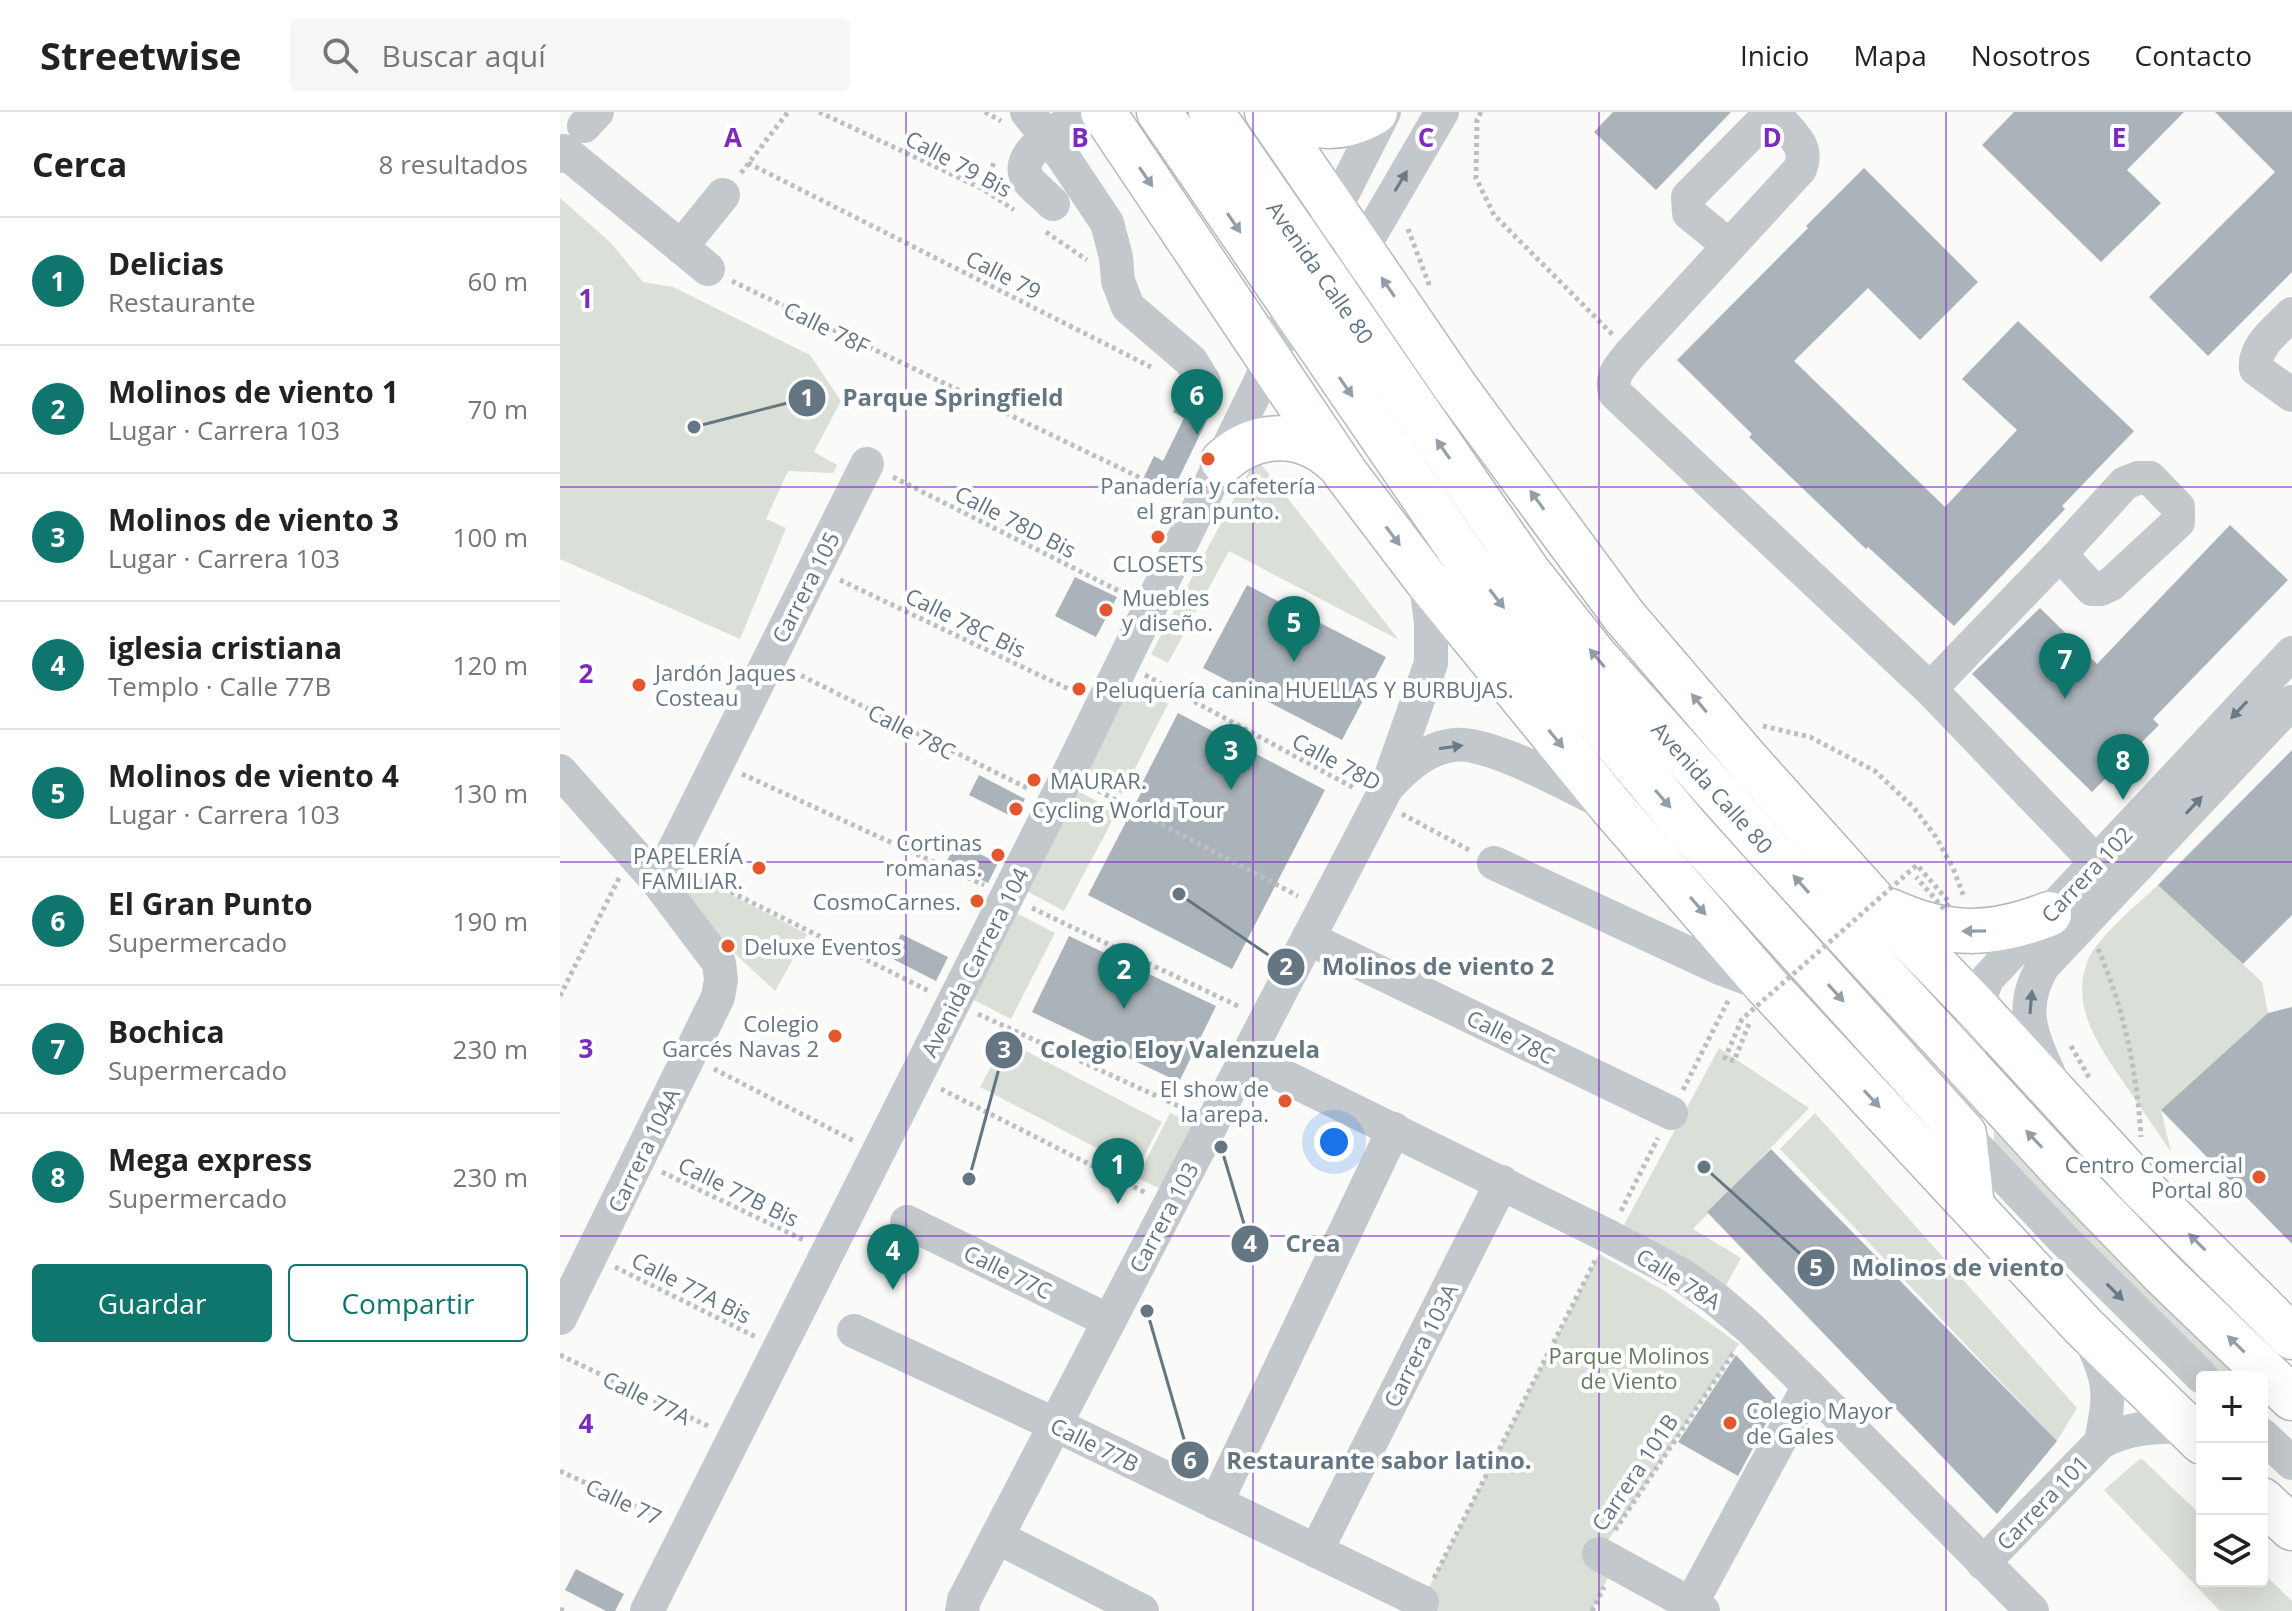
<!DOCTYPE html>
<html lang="es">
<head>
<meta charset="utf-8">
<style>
  body { margin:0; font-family:"Open Sans",sans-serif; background:#f6f6f6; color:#222 }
  .controls { position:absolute; right:24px; bottom:24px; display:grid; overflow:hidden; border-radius:8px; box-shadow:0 8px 32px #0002 }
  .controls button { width:72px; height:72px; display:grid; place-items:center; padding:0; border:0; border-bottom:2px solid #e0e0e0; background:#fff; color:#222; font:40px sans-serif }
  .you { position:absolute; left:774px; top:1030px; width:28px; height:28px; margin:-20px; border:6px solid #fff; border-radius:50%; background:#1a73e8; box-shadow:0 0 0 12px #1a73e833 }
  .badge { display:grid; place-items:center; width:52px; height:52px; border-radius:50%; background:#0f766e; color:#fff; font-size:26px; font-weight:700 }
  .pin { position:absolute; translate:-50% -66px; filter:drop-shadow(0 2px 4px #0008) }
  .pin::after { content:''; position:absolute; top:42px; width:28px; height:24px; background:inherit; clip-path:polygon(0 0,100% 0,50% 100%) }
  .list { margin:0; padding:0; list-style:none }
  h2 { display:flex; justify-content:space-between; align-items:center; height:104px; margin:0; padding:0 32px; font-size:34px }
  h2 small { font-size:26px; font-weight:400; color:#767676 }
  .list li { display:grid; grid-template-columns:52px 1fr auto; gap:24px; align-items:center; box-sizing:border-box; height:128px; padding:0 32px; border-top:2px solid #e0e0e0 }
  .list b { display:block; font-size:30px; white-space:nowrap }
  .list p { margin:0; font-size:26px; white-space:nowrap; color:#767676 }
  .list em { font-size:26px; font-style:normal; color:#767676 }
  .actions { display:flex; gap:16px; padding:24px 32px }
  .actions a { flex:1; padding:18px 0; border:2px solid #0f766e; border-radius:8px; text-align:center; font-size:28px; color:#0f766e }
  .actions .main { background:#0f766e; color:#fff }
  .icon { flex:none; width:44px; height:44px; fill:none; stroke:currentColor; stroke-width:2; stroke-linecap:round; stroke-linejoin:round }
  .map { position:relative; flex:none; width:1732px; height:1499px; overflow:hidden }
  header { display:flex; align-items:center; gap:48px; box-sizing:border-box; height:112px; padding:0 40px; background:#fff; border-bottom:2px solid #e0e0e0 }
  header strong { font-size:38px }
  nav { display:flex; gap:44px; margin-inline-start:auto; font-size:28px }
  .search { width:560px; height:72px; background:#f6f6f6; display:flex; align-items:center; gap:20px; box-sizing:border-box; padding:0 28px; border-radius:8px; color:#767676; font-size:30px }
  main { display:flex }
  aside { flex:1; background:#fff }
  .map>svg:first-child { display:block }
  .green { fill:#dadfd7 }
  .building { fill:#aab3b9 }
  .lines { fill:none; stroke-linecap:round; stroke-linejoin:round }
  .highway-casing { stroke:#b4b9bd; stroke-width:47 }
  .path { stroke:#bbbfc2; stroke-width:5; stroke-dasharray:4 4; stroke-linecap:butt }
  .minor { stroke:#c3c8cc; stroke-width:34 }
  .highway { stroke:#fff; stroke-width:44 }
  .path-bridge { stroke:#bbbfc2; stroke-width:5; stroke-dasharray:4 4; stroke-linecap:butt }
  .oneway { fill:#939fa8 }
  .oneway2 { fill:#6a7a87 }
  .grid { fill:none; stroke:#7b2cbf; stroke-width:2; stroke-opacity:0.55 }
  .poi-dot { fill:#e4572e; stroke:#fff; stroke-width:3 }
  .labels { text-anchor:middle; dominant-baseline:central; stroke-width:8; stroke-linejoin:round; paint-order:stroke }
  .street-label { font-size:22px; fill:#657683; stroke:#fff }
  .poi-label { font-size:22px; fill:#657683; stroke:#fff; text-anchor:start }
  .park-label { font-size:22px; fill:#687a64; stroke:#fff }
  .grid-label { font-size:26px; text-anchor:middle; font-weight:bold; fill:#7b2cbf; stroke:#fff; stroke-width:8; stroke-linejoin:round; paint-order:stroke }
  .leader { fill:none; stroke:#657683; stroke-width:3 }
  .callout-dot { fill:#657683; stroke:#fff; stroke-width:3 }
  .mark-label { font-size:24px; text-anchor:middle; font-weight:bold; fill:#fff }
  .callout-label { font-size:24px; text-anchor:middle; font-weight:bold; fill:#657683; stroke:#fff; stroke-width:8; stroke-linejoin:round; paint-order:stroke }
</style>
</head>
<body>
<header>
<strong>Streetwise</strong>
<div class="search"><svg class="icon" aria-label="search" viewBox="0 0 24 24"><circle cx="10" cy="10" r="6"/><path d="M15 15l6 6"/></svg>Buscar aquí</div>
<nav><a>Inicio</a><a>Mapa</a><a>Nosotros</a><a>Contacto</a></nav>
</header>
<main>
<aside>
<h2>Cerca<small>8 resultados</small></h2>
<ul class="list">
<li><span class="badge">1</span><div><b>Delicias</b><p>Restaurante</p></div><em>60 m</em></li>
<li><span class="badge">2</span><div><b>Molinos de viento 1</b><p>Lugar · Carrera 103</p></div><em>70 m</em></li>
<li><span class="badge">3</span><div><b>Molinos de viento 3</b><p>Lugar · Carrera 103</p></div><em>100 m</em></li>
<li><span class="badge">4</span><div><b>iglesia cristiana</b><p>Templo · Calle 77B</p></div><em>120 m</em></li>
<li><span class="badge">5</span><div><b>Molinos de viento 4</b><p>Lugar · Carrera 103</p></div><em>130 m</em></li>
<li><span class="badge">6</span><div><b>El Gran Punto</b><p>Supermercado</p></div><em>190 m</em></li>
<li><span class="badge">7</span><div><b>Bochica</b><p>Supermercado</p></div><em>230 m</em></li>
<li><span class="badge">8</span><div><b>Mega express</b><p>Supermercado</p></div><em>230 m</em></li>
</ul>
<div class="actions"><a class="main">Guardar</a><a>Compartir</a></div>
</aside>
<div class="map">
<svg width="1732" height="1499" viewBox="0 0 1732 1499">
  <rect width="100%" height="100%" fill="#fafaf8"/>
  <g class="green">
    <polygon points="0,86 50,130 83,170 113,175 250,243 281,289 254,340 277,353 273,361 228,359 206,407 226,416 180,527 0,447"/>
    <polygon points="696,346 839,528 669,439 608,551 591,542"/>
    <polygon points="565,567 608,592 562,682 518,659"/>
    <polygon points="514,677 557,700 504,799 461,776"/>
    <polygon points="135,764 247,822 215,879 120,790"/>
    <path d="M1598 773 1702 870 1708 901 1601 998 1611 1040C1596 1018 1581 996 1566 974 1541 937 1510 897 1527 850 1537 825 1578 792 1598 773Z"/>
    <polygon points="456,801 495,821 451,907 412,887"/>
    <polygon points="445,928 602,1010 577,1057 420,975"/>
    <polygon points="1159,936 1249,996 1133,1117 1181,1146 1166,1173 1064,1113"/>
    <polygon points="610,1001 634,1012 601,1077 577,1066"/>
    <polygon points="1255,1001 1517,1296 1497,1329 1220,1037"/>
    <polygon points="1435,1009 1687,1265 1660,1265 1433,1035"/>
    <polygon points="1039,1142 1105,1179 1179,1232 1039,1442 1055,1451 1032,1499 857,1499"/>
    <polygon points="1581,1346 1642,1404 1642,1469 1702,1469 1702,1460 1732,1489 1732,1499 1660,1499 1544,1378"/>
  </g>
  <g class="building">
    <polygon points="1053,0 1171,0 1096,78 1034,20"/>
    <polygon points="1454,0 1624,0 1567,58 1601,91 1541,150 1422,33"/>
    <polygon points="1655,0 1732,0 1732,160 1648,244 1589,185 1715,60"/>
    <polygon points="1304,56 1418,170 1360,228 1308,176 1234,249 1385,395 1457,318 1402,267 1458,209 1574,319 1502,394 1505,397 1394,514 1308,435 1306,437 1189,325 1192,322 1117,248 1248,116 1246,114"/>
    <polygon points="624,279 628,294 636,301 650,302 613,378 584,365 594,344 603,349 624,306 613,300"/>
    <polygon points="1670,413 1728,468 1593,607 1599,613 1532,680 1412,562 1480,496 1537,552"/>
    <polygon points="515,465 557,485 536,525 495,504"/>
    <polygon points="687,473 826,545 782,628 643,556"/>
    <polygon points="618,601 765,678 672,857 528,783 581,681 578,679"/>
    <polygon points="1732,638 1732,803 1683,852 1598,773"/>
    <polygon points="419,663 465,687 455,706 409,683"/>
    <polygon points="396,730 438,751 428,771 386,751"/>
    <polygon points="341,822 388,845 376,869 329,845"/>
    <polygon points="509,824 656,894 619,970 472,900"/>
    <polygon points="1732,895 1732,1132 1601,998 1708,901"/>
    <polygon points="1211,1037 1497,1329 1437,1402 1147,1100"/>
    <polygon points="1176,1243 1218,1289 1178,1364 1118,1330"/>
    <polygon points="16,1457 64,1482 55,1499 46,1499 5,1478"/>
  </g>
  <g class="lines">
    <g class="highway-casing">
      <g id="highway">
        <polyline points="543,0 786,362 865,466 1050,693 1206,873 1524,1215 1642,1330"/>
        <polyline points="599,0 907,449 970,528 1127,715 1404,1022 1412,1094"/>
        <polyline points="651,0 969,461 1035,544 1217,747 1505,1061 1604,1163 1732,1286"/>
        <polyline points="707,0 896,276 1064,504 1189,650 1319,795 1415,894 1580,1074 1732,1225"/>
        <path d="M716 0C751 16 780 21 815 0"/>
        <path d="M663 349C697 319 743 318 776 350"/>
        <path d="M1330 799C1387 825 1431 825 1489 802"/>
        <polyline points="1702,1388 1732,1416"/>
      </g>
    </g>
    <g class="path">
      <polyline points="259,0 423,77 454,98"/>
      <polyline points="425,0 441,9"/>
      <polyline points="921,0 917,8 916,66 934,103 1053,223"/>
      <polyline points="188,51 591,255"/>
      <polyline points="181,61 228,0"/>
      <polyline points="423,77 435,48"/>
      <polyline points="848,117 870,175"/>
      <polyline points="486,120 527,148"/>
      <polyline points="172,169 614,382"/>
      <polyline points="333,365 567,483"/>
      <polyline points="280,468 517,581"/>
      <polyline points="234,560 469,677"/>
      <polyline points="585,563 794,676"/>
      <polyline points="1203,614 1250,625 1315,659 1354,696 1376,725 1393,756 1404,785"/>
      <polyline points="182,662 424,773"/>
      <polyline points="531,675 738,784"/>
      <polyline points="842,702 911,739"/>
      <polyline points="135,762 369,879"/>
      <polyline points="472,796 680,895"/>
      <path d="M1538 837C1564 896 1577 960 1581 1025"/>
      <polyline points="0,884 59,766"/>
      <polyline points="418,902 627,998"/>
      <polyline points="1511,934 1530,967"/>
      <polyline points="154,957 294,1029"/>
      <polyline points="381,977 586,1081"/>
      <polyline points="1123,978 1169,887"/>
      <polyline points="102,1060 244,1128"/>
      <polyline points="1061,1099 1098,1026"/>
      <polyline points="55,1155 196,1225"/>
      <polyline points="0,1243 148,1314"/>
      <polyline points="0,1359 101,1406"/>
      <polyline points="1055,1418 1174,1240"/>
      <polyline points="874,1466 1036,1147"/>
      <polyline points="0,1497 5,1499"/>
      <polyline points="1032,1499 1044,1475"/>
    </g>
    <g class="minor">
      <polyline points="467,0 503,45 547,111 556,145 558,169 568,195 631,249 644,270 645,283"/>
      <polyline points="24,14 37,0"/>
      <polyline points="0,44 4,39 148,157"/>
      <path d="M493 92C485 84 476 77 469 69 448 41 508 13 524 0"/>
      <polyline points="765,116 824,0"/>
      <path d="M1168 133 1129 101 1128 85 1206 6 1219 7C1233 24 1249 34 1240 57L1071 241C1060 255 1050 263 1055 281L1370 577 1537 751"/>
      <polyline points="121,135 163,83"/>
      <polyline points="788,153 802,137 882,0"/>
      <path d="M1732 202C1717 218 1693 234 1696 257L1732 283"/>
      <polyline points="1370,577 1500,442 1565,371 1578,366 1590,366 1618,395 1618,410 1551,472 1541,477 1532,477 1500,442"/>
      <polyline points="0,659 98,770 159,851 161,868 158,885 0,1206"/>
      <path d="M830 672C848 653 866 637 893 633 928 628 1010 674 1044 691"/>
      <polyline points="934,751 1160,856 1206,873"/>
      <polyline points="98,770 307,352"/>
      <polyline points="748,826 1111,1001"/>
      <polyline points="687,946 1048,1124 1120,1162 1156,1187 1190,1216 1249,1274 1472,1499"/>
      <path d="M1491 967C1473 925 1457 898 1483 854L1732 590"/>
      <polyline points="347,1110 549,1209"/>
      <polyline points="294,1219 496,1313 862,1490"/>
      <path d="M1530 1227C1552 1270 1550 1284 1541 1330"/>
      <path d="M1642 1265 1502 1126 1404 1022C1403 970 1407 915 1427 867L1732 541"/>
      <polyline points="1702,1323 1732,1351"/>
      <polyline points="656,1391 834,1017"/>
      <polyline points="437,1425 582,1499"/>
      <polyline points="756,1439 942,1070"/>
      <polyline points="1039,1442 1143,1499"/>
      <path d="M1423 1451 1541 1330C1570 1315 1593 1315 1625 1314"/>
      <polyline points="1131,1492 1249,1274"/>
      <polyline points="87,1499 508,663 710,250 740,176"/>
      <polyline points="402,1499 404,1488 827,675 871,551 871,511 865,466"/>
    </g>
    <use href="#highway" class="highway"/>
    <polyline class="path-bridge" points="1189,912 1174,949 1165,946 1182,907 1357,753 1390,791 1384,797 1356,765"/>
  </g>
  <defs><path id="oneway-solid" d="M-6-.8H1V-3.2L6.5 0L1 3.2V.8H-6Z" transform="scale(2)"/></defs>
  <g class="oneway">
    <use href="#oneway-solid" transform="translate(586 65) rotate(56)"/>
    <use href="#oneway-solid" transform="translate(674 111) rotate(56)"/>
    <use href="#oneway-solid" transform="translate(828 175) rotate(-124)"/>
    <use href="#oneway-solid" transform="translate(786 275) rotate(55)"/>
    <use href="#oneway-solid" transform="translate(883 337) rotate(-125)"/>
    <use href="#oneway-solid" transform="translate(977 388) rotate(-126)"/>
    <use href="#oneway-solid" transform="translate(833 424) rotate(53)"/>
    <use href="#oneway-solid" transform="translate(937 487) rotate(52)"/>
    <use href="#oneway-solid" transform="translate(1037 546) rotate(-130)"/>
    <use href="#oneway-solid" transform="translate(1139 591) rotate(-130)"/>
    <use href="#oneway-solid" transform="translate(996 627) rotate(51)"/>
    <use href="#oneway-solid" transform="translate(1103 687) rotate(49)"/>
    <use href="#oneway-solid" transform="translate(1241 772) rotate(-132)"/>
    <use href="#oneway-solid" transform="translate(1138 794) rotate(49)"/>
    <use href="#oneway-solid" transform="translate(1414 819) rotate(179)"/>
    <use href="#oneway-solid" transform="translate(1276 881) rotate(48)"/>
    <use href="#oneway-solid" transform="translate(1312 987) rotate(47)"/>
    <use href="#oneway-solid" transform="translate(1474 1027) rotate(-133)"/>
    <use href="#oneway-solid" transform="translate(1637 1130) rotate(-135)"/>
    <use href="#oneway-solid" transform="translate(1676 1232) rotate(-136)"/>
  </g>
  <g class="oneway2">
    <use href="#oneway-solid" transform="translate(841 69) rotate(-59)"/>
    <use href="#oneway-solid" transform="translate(1679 598) rotate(133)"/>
    <use href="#oneway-solid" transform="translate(891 635) rotate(-8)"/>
    <use href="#oneway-solid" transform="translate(1634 693) rotate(-47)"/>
    <use href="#oneway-solid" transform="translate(1471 890) rotate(-85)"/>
    <use href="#oneway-solid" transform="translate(1555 1180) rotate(45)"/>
  </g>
  <path class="grid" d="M346 0V1499M693 0V1499M1039 0V1499M1386 0V1499M0 375H1732M0 750H1732M0 1124H1732"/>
  <g class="poi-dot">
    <circle cx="648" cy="347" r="8"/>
    <circle cx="598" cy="425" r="8"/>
    <circle cx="546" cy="498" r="8"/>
    <circle cx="79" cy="573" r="8"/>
    <circle cx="519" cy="577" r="8"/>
    <circle cx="474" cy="668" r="8"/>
    <circle cx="456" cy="697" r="8"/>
    <circle cx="438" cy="743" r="8"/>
    <circle cx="199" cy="756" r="8"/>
    <circle cx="417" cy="789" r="8"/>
    <circle cx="168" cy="834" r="8"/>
    <circle cx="275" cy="924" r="8"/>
    <circle cx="725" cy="989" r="8"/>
    <circle cx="1699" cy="1065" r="8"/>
    <circle cx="1170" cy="1311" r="8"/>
  </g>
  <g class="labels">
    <g class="street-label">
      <text transform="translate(399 51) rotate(28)">Calle 79 Bis</text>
      <text transform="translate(761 160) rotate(55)">Avenida Calle 80</text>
      <text transform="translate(444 162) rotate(27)">Calle 79</text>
      <text transform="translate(267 215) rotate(26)">Calle 78F</text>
      <text transform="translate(456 409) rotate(27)">Calle 78D Bis</text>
      <text transform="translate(245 475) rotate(-63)">Carrera 105</text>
      <text transform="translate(406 510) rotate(26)">Calle 78C Bis</text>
      <text transform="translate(352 619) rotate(27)">Calle 78C</text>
      <text transform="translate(777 649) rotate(28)">Calle 78D</text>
      <text transform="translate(1153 675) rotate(48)">Avenida Calle 80</text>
      <text transform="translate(1526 762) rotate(-47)">Carrera 102</text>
      <text transform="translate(414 850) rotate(-63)">Avenida Carrera 104</text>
      <text transform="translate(951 924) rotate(26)">Calle 78C</text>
      <text transform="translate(83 1038) rotate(-64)">Carrera 104A</text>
      <text transform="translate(179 1079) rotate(26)">Calle 77B Bis</text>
      <text transform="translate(603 1105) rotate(-62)">Carrera 103</text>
      <text transform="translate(448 1159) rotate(26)">Calle 77C</text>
      <text transform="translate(1119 1166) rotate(32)">Calle 78A</text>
      <text transform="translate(132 1175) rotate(27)">Calle 77A Bis</text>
      <text transform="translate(860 1233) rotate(-63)">Carrera 103A</text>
      <text transform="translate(87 1285) rotate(26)">Calle 77A</text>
      <text transform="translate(535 1332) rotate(26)">Calle 77B</text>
      <text transform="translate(1074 1360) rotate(-56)">Carrera 101B</text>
      <text transform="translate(64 1389) rotate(25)">Calle 77</text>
      <text transform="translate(1482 1390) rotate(-46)">Carrera 101</text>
    </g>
    <g class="poi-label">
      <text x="648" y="373" text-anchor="middle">Panadería y cafetería<tspan x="648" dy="25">el gran punto.</tspan></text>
      <text x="598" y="451" text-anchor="middle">CLOSETS</text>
      <text x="562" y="485">Muebles<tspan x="562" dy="25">y diseño.</tspan></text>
      <text x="95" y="560">Jardón Jaques<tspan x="95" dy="25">Costeau</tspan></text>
      <text x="535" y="577">Peluquería canina HUELLAS Y BURBUJAS.</text>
      <text x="490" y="668">MAURAR.</text>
      <text x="472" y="697">Cycling World Tour</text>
      <text x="422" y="730" text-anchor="end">Cortinas<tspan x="422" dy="25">romanas.</tspan></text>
      <text x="183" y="743" text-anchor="end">PAPELERÍA<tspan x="183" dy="25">FAMILIAR.</tspan></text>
      <text x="401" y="789" text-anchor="end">CosmoCarnes.</text>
      <text x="184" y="834">Deluxe Eventos</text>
      <text x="259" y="911" text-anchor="end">Colegio<tspan x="259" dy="25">Garcés Navas 2</tspan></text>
      <text x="709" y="976" text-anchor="end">El show de<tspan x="709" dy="25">la arepa.</tspan></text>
      <text x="1683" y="1052" text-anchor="end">Centro Comercial<tspan x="1683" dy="25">Portal 80</tspan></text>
      <text x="1186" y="1298">Colegio Mayor<tspan x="1186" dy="25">de Gales</tspan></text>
    </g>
    <g class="park-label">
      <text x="1069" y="1243">Parque Molinos<tspan x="1069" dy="25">de Viento</tspan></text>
    </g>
  </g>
  <g class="grid-label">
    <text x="173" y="35">A</text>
    <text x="520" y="35">B</text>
    <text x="866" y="35">C</text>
    <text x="1212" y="35">D</text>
    <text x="1559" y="35">E</text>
    <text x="26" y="196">1</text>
    <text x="26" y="571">2</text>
    <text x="26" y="946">3</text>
    <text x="26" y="1321">4</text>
  </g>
  <path class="leader" d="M134 315L247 286M619 782L726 855M409 1067L444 938M661 1035L690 1132M1144 1055L1256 1156M587 1199L630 1348"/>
  <g class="callout-dot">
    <circle cx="134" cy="315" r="8"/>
    <circle cx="619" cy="782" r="8"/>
    <circle cx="409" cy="1067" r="8"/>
    <circle cx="661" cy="1035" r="8"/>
    <circle cx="1144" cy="1055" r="8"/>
    <circle cx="587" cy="1199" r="8"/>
    <circle cx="247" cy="286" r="20"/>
    <circle cx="726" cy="855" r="20"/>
    <circle cx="444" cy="938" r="20"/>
    <circle cx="690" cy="1132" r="20"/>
    <circle cx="1256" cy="1156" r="20"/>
    <circle cx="630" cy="1348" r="20"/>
  </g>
  <g class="mark-label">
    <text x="247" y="294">1</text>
    <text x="726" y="863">2</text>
    <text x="444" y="946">3</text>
    <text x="690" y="1140">4</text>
    <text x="1256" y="1164">5</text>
    <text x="630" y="1357">6</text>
  </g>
  <g class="callout-label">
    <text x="393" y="294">Parque Springfield</text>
    <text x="878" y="863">Molinos de viento 2</text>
    <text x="620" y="946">Colegio Eloy Valenzuela</text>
    <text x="753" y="1140">Crea</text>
    <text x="1398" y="1164">Molinos de viento</text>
    <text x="819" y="1357">Restaurante sabor latino.</text>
  </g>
</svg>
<div class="controls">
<button>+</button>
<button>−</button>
<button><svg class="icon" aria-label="layers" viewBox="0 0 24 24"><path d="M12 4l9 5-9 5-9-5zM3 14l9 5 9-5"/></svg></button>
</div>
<div class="you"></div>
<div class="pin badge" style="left:558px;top:1092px">1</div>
<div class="pin badge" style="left:564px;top:897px">2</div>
<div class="pin badge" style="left:671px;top:678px">3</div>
<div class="pin badge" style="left:333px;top:1178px">4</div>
<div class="pin badge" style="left:734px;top:550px">5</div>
<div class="pin badge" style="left:637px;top:323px">6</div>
<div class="pin badge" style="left:1505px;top:587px">7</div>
<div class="pin badge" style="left:1563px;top:688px">8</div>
</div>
</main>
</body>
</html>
